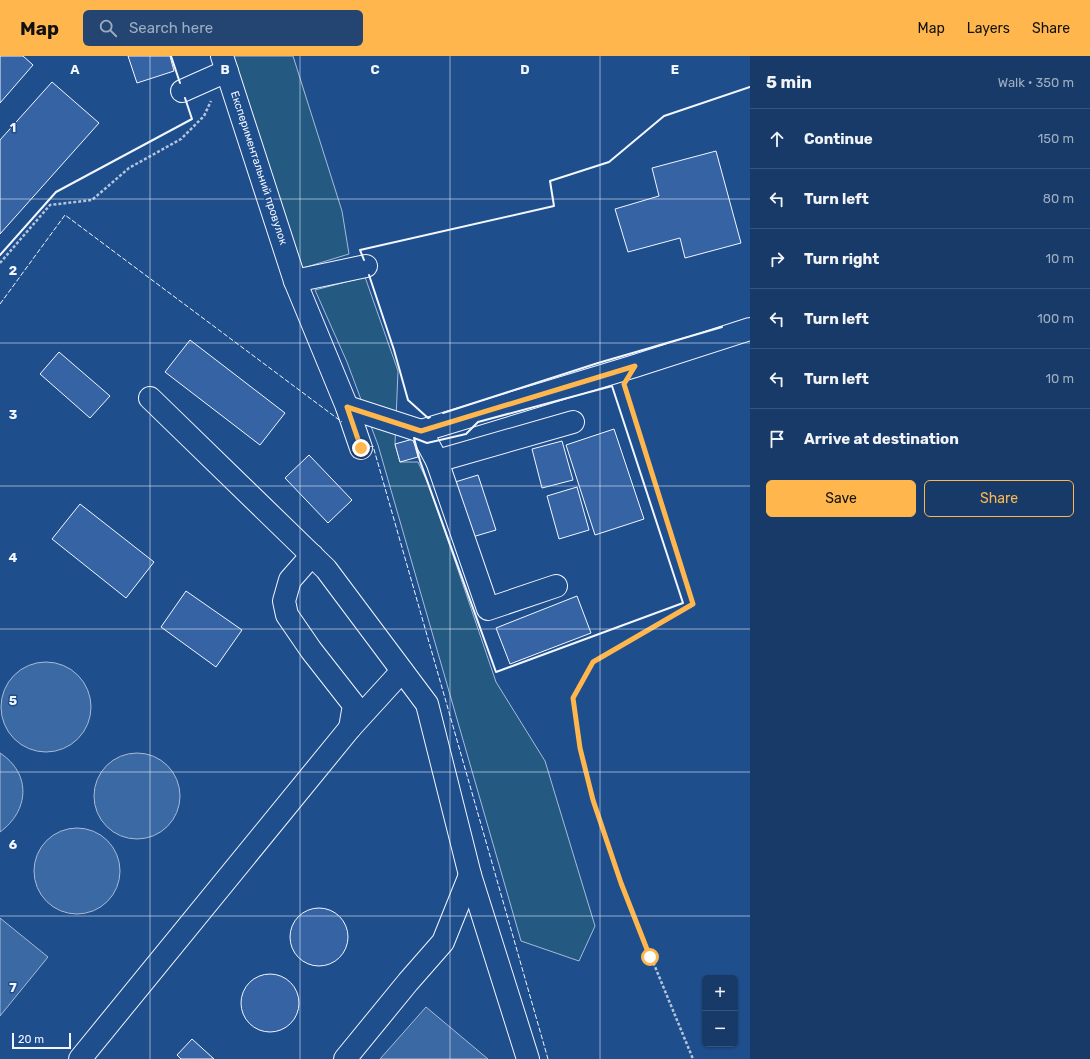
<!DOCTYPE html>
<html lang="en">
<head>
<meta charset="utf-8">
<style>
  body { margin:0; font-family:Rubik,sans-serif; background:#244571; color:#f1f3f6 }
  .controls { position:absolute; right:12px; bottom:12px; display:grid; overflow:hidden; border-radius:6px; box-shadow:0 1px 3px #0004 }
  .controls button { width:36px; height:36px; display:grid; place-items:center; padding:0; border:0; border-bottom:1px solid #36547d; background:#173a69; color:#f1f3f6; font:20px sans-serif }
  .scale { position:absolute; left:12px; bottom:10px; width:59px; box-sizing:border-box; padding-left:4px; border:2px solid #f2f6ff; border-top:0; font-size:11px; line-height:14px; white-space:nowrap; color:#f2f6ff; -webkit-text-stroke:3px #1f4e8c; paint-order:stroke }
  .stop { position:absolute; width:12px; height:12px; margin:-9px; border:3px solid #ffb74d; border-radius:50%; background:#fff }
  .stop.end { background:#ffb74d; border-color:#fff; box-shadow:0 1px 4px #0008 }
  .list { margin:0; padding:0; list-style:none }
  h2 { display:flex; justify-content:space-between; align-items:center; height:52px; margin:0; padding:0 16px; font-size:17px }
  h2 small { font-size:13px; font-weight:400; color:#9eadc0 }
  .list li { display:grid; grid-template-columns:26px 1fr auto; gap:12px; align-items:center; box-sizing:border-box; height:60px; padding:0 16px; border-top:1px solid #36547d }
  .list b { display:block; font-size:15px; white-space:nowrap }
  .list em { font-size:13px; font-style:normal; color:#9eadc0 }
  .actions { display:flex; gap:8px; padding:12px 16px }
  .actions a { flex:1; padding:9px 0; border:1px solid #ffb74d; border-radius:6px; text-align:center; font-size:14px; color:#ffb74d }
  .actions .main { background:#ffb74d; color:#111 }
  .icon { flex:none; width:22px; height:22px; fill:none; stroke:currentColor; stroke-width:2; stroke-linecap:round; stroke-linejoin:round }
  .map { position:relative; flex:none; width:750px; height:1003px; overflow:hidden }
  header { display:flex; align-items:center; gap:24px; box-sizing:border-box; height:56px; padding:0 20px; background:#ffb74d; color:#111 }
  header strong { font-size:19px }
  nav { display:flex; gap:22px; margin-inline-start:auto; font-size:14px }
  .search { width:280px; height:36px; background:#244571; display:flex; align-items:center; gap:10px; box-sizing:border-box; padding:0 14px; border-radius:6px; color:#9eadc0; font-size:15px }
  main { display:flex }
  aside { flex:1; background:#173a69 }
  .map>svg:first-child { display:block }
  .green { fill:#245a82; stroke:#a8bbd7 }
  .water { fill:#3b69a3; stroke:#a8bbd7 }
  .building { fill:#3563a3; stroke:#f2f6ff }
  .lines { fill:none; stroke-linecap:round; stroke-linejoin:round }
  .minor-casing { stroke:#f2f6ff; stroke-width:24 }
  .path { stroke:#b3c4dc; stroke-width:2.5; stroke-dasharray:3 2; stroke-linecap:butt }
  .minor { stroke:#1f4e8c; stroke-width:22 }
  .fence { stroke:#f2f6ff; stroke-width:1; stroke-dasharray:5 2; stroke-linecap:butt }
  .wall { stroke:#f2f6ff; stroke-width:2 }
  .route { stroke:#ffb74d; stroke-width:5 }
  .grid { fill:none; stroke:#f2f6ff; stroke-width:1; stroke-opacity:0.55 }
  .labels { text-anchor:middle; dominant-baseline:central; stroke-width:3; stroke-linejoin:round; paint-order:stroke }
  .street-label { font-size:11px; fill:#f2f6ff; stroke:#1f4e8c }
  .grid-label { font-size:13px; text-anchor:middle; font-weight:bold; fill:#f2f6ff; stroke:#1f4e8c; stroke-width:3; stroke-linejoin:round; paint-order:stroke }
</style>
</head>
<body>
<header>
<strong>Map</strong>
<div class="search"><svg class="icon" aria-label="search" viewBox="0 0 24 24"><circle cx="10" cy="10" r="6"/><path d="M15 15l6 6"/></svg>Search here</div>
<nav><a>Map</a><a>Layers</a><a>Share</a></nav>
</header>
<main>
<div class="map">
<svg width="750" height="1003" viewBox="0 0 750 1003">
  <rect width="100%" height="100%" fill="#1f4e8c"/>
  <g class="green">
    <polygon points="227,0 293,0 342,155 349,198 303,212 284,174"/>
    <polygon points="365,221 398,315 395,388 400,406 418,406 428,427 456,508 496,626 545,705 595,870 579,905 521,885 378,389 347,306 315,234"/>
  </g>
  <g class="water">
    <circle cx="46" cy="651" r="45"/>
    <path d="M0 697C32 718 29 755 0 776Z"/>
    <circle cx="137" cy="740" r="43"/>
    <circle cx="77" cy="815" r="43"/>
    <polygon points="0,862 48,901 0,960"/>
    <polygon points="426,951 488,1003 380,1003"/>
  </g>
  <g class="building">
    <polygon points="0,0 23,0 33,9 0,47"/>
    <polygon points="128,0 170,0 174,15 137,27"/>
    <polygon points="52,26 99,67 0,178 0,84"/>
    <polygon points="716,95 741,187 685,202 680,182 628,196 615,153 659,140 652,112"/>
    <polygon points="190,284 285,357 260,389 165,316"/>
    <polygon points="59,296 110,340 90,362 40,318"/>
    <polygon points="614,373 644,463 595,479 566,389"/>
    <polygon points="413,383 418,401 400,406 395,388"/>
    <polygon points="562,385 573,424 542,432 532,393"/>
    <polygon points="309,399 352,444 328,467 285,422"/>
    <polygon points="478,419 496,474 469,482 452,427"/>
    <polygon points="577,431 589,474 559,483 547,440"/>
    <polygon points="80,448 154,506 126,542 52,483"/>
    <polygon points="186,535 242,574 216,611 161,571"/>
    <polygon points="577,540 591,577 510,608 496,572"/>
    <circle cx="319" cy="881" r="29"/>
    <circle cx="270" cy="947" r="29"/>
    <polygon points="192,983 214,1003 181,1003 177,999"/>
  </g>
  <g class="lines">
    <g class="minor-casing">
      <g id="minor">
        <polyline points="222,0 295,225 347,351 361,392"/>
        <polyline points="182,35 227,15"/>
        <polyline points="295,225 366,210"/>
        <polyline points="150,342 326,513 427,648 470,819 528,1003"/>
        <polyline points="347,351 421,375 437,405 573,366"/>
        <polyline points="421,375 635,310 750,273"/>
        <polyline points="437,405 488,553 556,530"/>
        <polyline points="312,499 290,524 284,545 287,559 311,594 354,649 350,672"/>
        <polyline points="80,1003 350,672 402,615"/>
        <polyline points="345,1003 408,926 443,886 470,819"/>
      </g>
    </g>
    <g class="path">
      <polyline points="0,207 50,149 92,144 129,112 181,83 204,60 211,45"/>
      <polyline points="625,333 693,548 593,606 573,642 580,692 593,744 621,827 651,901 693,1003"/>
    </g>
    <use href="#minor" class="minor"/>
    <g class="fence">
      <polyline points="0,248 65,159 342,366"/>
      <polyline points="369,391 373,390 548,1003"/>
    </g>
    <g class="wall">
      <polyline points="171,0 180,27"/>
      <polyline points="0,199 56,136 192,63 185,42"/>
      <polyline points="364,204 360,194 554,150 550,125 609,106 664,60 750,31"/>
      <polyline points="369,219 394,294 408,344 428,362 430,361"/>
      <polygon points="612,330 683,547 496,616 420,405 414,382 427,387 466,378 478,366"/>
      <polyline points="443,357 598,307 722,271"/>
    </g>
  </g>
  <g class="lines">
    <polyline class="route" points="361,392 347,351 421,375 635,310 624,328 693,548 593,606 573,642 580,692 593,744 621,827 650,901"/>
  </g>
  <path class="grid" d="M150 0V1003M300 0V1003M450 0V1003M600 0V1003M0 143H750M0 287H750M0 430H750M0 573H750M0 716H750M0 860H750"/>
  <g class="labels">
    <g class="street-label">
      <text transform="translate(259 112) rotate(72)">Експериментальний провулок</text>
    </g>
  </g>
  <g class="grid-label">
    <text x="75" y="18">A</text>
    <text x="225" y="18">B</text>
    <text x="375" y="18">C</text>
    <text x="525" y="18">D</text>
    <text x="675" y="18">E</text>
    <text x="13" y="76">1</text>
    <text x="13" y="219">2</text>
    <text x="13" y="363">3</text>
    <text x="13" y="506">4</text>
    <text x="13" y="649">5</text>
    <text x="13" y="793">6</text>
    <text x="13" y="936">7</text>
  </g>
</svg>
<div class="controls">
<button>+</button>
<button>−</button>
</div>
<div class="scale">20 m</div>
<div class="stop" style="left:650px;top:901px"></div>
<div class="stop end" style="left:361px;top:392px"></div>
</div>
<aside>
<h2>5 min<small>Walk · 350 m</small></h2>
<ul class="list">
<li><svg class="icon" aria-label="ahead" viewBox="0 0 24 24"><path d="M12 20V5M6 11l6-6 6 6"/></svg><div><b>Continue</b></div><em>150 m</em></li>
<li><svg class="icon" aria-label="left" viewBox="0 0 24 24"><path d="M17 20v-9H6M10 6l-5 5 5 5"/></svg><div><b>Turn left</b></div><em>80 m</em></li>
<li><svg class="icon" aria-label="right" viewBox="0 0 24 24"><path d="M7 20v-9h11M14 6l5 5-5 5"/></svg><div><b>Turn right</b></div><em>10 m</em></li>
<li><svg class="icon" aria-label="left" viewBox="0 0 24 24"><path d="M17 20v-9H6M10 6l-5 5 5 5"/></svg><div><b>Turn left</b></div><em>100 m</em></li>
<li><svg class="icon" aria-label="left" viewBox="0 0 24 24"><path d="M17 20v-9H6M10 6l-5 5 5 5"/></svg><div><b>Turn left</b></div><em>10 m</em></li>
<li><svg class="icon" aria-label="arrive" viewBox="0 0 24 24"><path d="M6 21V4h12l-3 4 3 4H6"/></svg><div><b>Arrive at destination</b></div></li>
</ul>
<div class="actions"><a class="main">Save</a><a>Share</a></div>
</aside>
</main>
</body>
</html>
